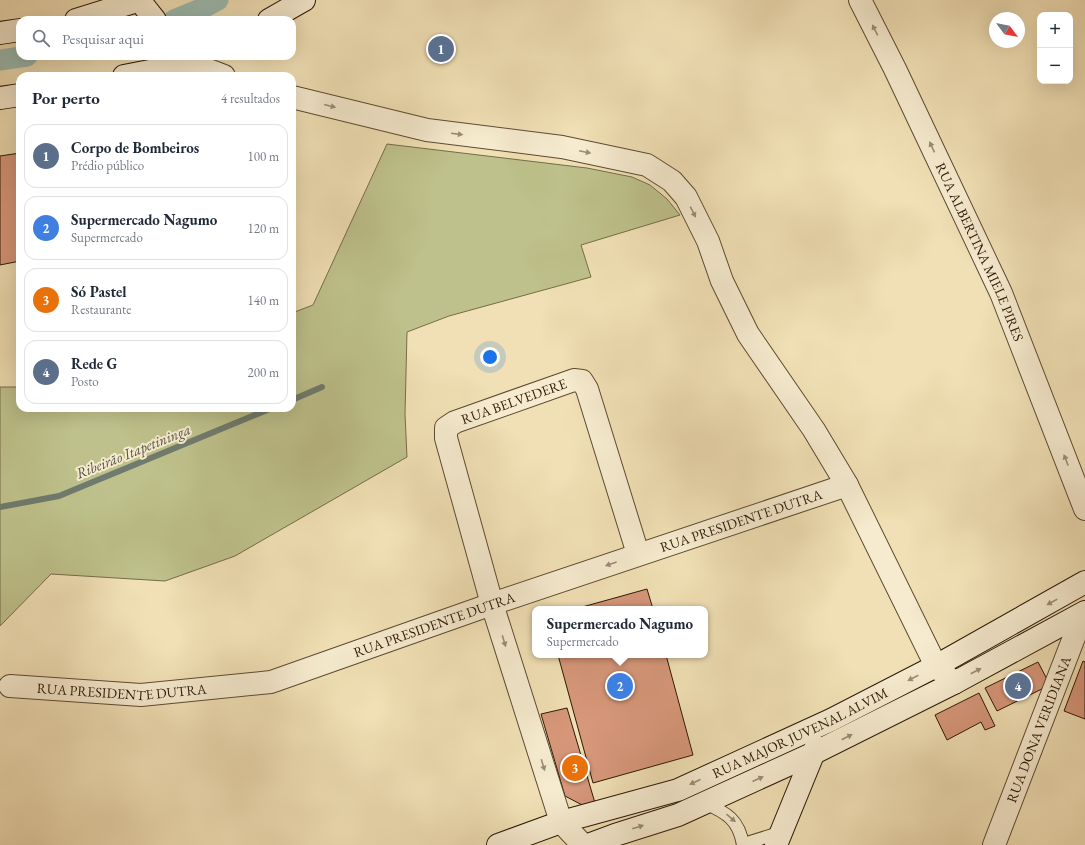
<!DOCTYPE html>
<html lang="pt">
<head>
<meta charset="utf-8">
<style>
  body { margin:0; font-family:"EB Garamond",serif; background:#f6f6f7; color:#1f2937 }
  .controls { position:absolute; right:12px; top:12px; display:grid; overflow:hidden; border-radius:8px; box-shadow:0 4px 16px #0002 }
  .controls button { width:36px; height:36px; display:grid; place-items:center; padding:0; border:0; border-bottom:1px solid #e0e1e3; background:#fff; color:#1f2937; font:20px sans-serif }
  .compass { position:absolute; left:989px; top:12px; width:36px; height:36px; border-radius:50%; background:#fff; box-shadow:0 4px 16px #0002; rotate:122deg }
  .you { position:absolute; left:490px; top:357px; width:14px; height:14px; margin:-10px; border:3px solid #fff; border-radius:50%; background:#1a73e8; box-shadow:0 0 0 6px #1a73e833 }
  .badge { display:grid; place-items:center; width:26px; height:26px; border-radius:50%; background:#b45309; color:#fff; font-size:13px; font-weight:700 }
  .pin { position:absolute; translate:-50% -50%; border:2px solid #fff; box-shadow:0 1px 4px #0006 }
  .popup { position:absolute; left:532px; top:606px; width:176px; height:52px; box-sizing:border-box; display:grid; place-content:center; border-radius:8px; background:#fff; filter:drop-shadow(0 1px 3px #0005); font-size:13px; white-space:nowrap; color:#747a83 }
  .popup b { font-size:15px; color:#1f2937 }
  .popup::after { content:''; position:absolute; left:50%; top:100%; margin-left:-8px; border:8px solid transparent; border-top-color:#fff }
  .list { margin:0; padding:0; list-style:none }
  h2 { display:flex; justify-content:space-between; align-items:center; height:52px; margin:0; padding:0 16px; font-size:17px }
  h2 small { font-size:13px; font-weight:400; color:#747a83 }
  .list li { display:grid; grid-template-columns:26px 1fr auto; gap:12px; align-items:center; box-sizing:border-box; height:64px; margin:0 8px 8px; padding:0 8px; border:1px solid #e0e1e3; border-radius:12px }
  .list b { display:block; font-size:15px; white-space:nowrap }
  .list p { margin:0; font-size:13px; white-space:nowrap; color:#747a83 }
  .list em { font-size:13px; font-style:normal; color:#747a83 }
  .icon { flex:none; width:22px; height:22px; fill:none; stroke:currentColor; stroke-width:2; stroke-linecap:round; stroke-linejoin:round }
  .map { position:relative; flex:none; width:1085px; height:845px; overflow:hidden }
  .search { position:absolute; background:#fff; box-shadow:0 4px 16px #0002; left:16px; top:16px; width:280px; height:44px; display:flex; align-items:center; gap:10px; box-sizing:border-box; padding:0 14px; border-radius:12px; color:#747a83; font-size:15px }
  .panel { position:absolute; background:#fff; box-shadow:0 4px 16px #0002; left:16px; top:72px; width:280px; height:340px; border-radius:12px }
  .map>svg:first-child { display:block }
  .green { fill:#bec18b; stroke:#756c49 }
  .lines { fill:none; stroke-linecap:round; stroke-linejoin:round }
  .stream { stroke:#6f7b6e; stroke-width:6 }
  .canal { stroke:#9bbdb2; stroke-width:21 }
  .building { fill:#d7977a; stroke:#2c1807 }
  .service-casing { stroke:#5d4a32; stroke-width:14 }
  .minor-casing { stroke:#5d4a32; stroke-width:24 }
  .secondary-casing { stroke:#2c1807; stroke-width:24 }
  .service { stroke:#f6ebcf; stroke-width:12 }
  .minor { stroke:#f6ebcf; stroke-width:22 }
  .secondary { stroke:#f6ebcf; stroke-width:22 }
  .oneway { fill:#9b8c75 }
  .labels { text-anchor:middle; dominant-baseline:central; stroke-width:4; stroke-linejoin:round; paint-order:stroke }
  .street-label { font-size:14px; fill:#2c1807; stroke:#f6ebcf }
  .water-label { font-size:15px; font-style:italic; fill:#535243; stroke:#f6ebcf }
</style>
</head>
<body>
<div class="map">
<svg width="1085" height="845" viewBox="0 0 1085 845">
  <rect width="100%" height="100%" fill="#f1e0b5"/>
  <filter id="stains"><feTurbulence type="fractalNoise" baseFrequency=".005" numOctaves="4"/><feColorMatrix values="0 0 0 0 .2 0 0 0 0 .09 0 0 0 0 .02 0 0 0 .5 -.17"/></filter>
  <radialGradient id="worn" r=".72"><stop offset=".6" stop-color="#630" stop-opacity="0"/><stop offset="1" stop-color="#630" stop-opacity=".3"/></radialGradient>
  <polygon class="green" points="387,144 587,168 632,177 650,185 667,199 680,215 581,245 591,277 449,316 407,332 405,414 407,457 235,556 165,581 51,574 0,626 0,387 20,387 20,408 292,408 292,313 313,305"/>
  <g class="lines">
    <g class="stream">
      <polyline points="292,400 322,387"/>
      <polyline points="0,507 59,496 272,408"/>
    </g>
    <g class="canal">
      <polyline points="174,20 203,8 218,0"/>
      <polyline points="0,60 27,56"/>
    </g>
  </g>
  <g class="building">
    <polygon points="20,153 20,261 0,265 0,156"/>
    <polygon points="647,589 653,609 575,609"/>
    <polygon points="558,655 666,655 693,755 593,783"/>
    <polygon points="1083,661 1085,662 1085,719 1064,711"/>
    <polygon points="1038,662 1050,685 997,711 985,688"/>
    <polygon points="979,693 995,726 985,730 981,722 947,740 935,715"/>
    <polygon points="567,708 595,803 584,806 565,796 541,714"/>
  </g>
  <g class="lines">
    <g class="service-casing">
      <g id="service">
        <path d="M705 803C727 813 739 820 743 845"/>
        <polyline points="744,844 782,832"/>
      </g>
    </g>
    <g class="minor-casing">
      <g id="minor">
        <path id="s1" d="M860 0 895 69 1001 293 1085 509"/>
        <polyline points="185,61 224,76"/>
        <polyline points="292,97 427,130 562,147 647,165 672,181 686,197 708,241 722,281 748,334 814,430 847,485 936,666 954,683"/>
        <path id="s2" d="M10 686 141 695 271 682 492 604 847 485"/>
        <path id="s3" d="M583 845 561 822 492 604 446 438V428L455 422 574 380 582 381 587 389 638 554"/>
        <path id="s4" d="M994 845 1083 614"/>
      </g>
    </g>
    <g class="secondary-casing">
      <g id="secondary">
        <polyline points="139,0 155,20"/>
        <polyline points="76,20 140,0"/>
        <polyline points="269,20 304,0"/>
        <polyline points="0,33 20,30"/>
        <polyline points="124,76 155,70 198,56"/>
        <polyline points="0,98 20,95"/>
        <path id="s5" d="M498 845 561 822 678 790 831 720 936 666 1085 582"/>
        <polyline points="588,845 615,835 678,815 812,754 954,683 1085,612"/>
        <polyline points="776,845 816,747"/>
      </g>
    </g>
    <use href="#service" class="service"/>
    <use href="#minor" class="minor"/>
    <use href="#secondary" class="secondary"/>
  </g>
  <defs><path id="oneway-solid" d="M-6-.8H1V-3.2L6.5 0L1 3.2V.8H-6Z"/></defs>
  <g class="oneway">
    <use href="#oneway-solid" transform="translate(875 30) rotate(-117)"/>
    <use href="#oneway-solid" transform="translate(330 106) rotate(14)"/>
    <use href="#oneway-solid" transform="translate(457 134) rotate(7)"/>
    <use href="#oneway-solid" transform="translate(932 147) rotate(-115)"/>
    <use href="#oneway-solid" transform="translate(585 152) rotate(12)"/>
    <use href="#oneway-solid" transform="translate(693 212) rotate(63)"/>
    <use href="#oneway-solid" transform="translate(1066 460) rotate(-111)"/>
    <use href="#oneway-solid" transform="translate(611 564) rotate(161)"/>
    <use href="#oneway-solid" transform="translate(1052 602) rotate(151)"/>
    <use href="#oneway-solid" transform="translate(504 641) rotate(73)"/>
    <use href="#oneway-solid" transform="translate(976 671) rotate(-28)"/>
    <use href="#oneway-solid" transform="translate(913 678) rotate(153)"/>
    <use href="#oneway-solid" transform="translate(847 737) rotate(-27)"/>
    <use href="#oneway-solid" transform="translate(543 765) rotate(73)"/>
    <use href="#oneway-solid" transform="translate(758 779) rotate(-24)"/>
    <use href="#oneway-solid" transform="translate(695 782) rotate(155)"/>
    <use href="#oneway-solid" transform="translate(731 818) rotate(41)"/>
    <use href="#oneway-solid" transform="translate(638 827) rotate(-17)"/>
  </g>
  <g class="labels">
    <g class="street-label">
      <text stroke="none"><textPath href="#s1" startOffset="279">RUA ALBERTINA MIELE PIRES</textPath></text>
      <text stroke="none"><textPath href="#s3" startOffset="516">RUA BELVEDERE</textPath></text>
      <text stroke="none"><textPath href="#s2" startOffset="759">RUA PRESIDENTE DUTRA</textPath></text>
      <text stroke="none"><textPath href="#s2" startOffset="435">RUA PRESIDENTE DUTRA</textPath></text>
      <text stroke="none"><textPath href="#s2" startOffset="112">RUA PRESIDENTE DUTRA</textPath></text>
      <text stroke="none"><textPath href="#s4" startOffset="124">RUA DONA VERIDIANA</textPath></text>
      <text stroke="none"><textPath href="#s5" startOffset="323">RUA MAJOR JUVENAL ALVIM</textPath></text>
    </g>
    <g class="water-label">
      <text transform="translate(133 451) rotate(-22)">Ribeirão Itapetininga</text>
    </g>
  </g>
  <rect width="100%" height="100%" filter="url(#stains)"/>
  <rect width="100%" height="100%" fill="url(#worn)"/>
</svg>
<div class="controls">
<button>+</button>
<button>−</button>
</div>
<svg class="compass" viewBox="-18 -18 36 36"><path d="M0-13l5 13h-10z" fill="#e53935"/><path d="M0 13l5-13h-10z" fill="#747a83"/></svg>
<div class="you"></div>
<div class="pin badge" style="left:441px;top:49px;background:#5c6f8a">1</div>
<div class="pin badge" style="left:620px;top:686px;background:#3f7fe0">2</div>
<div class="popup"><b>Supermercado Nagumo</b>Supermercado</div>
<div class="pin badge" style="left:575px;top:768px;background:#e8710a">3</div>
<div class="pin badge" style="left:1018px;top:686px;background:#5c6f8a">4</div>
<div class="search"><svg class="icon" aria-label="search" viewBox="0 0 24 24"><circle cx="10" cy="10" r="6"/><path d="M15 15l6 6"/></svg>Pesquisar aqui</div>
<section class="panel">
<h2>Por perto<small>4 resultados</small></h2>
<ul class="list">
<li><span class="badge" style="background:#5c6f8a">1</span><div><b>Corpo de Bombeiros</b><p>Prédio público</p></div><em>100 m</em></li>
<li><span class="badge" style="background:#3f7fe0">2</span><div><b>Supermercado Nagumo</b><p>Supermercado</p></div><em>120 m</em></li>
<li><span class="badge" style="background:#e8710a">3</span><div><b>Só Pastel</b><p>Restaurante</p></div><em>140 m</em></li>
<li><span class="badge" style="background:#5c6f8a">4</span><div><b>Rede G</b><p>Posto</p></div><em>200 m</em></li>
</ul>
</section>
</div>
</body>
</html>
